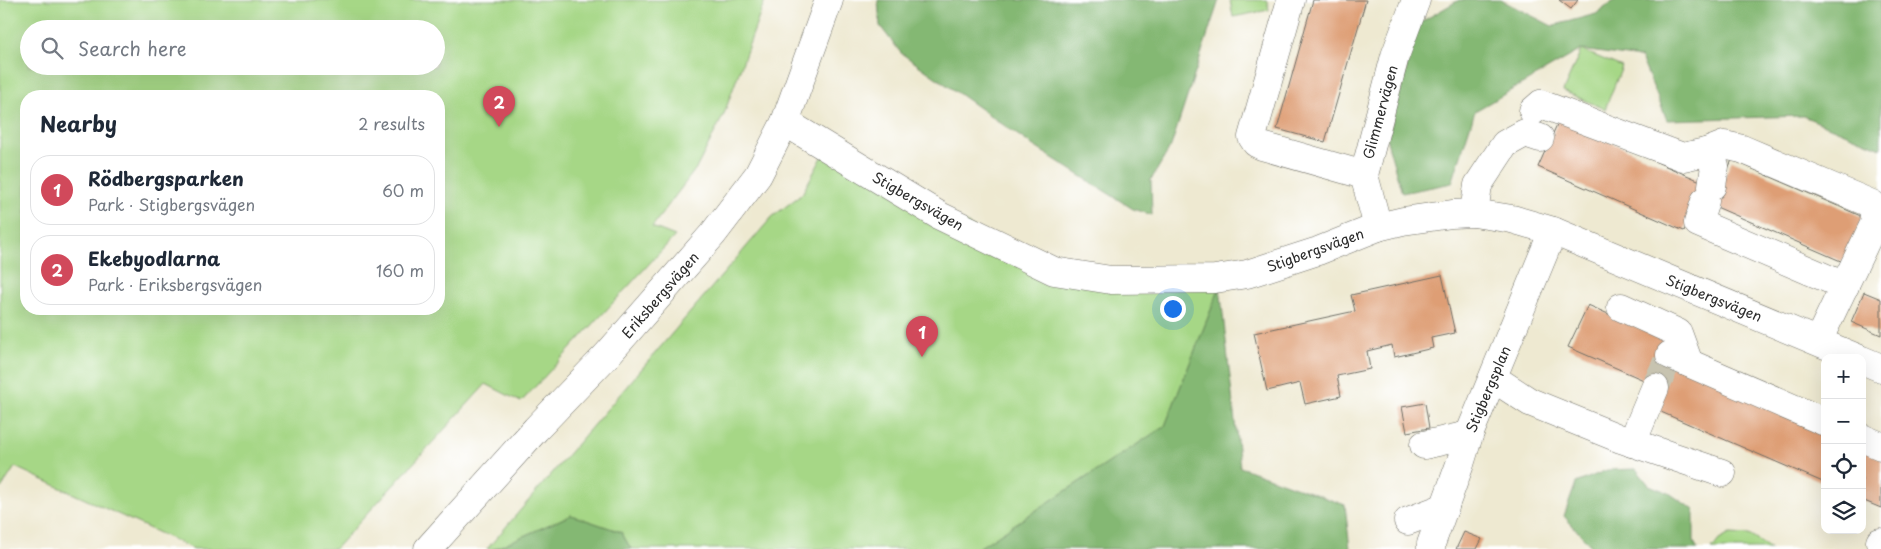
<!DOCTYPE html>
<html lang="en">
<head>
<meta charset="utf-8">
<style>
  body { margin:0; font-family:"Playpen Sans",sans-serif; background:#f2f2f3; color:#1f2937 }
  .controls { position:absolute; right:15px; bottom:15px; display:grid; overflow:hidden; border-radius:10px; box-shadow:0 5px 20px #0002 }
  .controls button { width:45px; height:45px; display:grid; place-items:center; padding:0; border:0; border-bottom:1px solid #e0e1e3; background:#fff; color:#1f2937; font:25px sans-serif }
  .you { position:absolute; left:1172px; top:308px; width:18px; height:18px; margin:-12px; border:4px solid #fff; border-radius:50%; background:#1a73e8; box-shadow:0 0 0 8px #1a73e833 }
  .badge { display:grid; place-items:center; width:32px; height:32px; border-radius:50%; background:#d1495b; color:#fff; font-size:16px; font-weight:700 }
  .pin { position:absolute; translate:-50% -41px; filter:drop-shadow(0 1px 2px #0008) }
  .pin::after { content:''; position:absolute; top:26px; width:18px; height:15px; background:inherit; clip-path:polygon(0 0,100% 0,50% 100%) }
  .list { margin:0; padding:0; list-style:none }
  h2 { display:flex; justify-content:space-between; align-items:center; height:65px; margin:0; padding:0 20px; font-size:21px }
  h2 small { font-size:16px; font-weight:400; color:#747a83 }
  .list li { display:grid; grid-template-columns:32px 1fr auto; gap:15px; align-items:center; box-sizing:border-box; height:70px; margin:0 10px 10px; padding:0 10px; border:1px solid #e0e1e3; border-radius:20px }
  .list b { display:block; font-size:19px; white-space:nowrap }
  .list p { margin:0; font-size:16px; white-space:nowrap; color:#747a83 }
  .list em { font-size:16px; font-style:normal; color:#747a83 }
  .icon { flex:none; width:28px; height:28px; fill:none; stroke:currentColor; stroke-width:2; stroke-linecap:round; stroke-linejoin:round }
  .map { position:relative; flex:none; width:1881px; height:549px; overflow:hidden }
  .search { position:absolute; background:#fff; box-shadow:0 5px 20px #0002; left:20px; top:20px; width:425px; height:55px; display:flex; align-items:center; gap:12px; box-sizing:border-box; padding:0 18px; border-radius:28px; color:#747a83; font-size:19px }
  .panel { position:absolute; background:#fff; box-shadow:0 5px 20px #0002; left:20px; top:90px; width:425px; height:225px; border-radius:20px }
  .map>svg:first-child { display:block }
  .green { fill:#a6d786; stroke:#688158; fill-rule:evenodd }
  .forest { fill:#84b873; stroke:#58724f }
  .building { fill:#de9e74 }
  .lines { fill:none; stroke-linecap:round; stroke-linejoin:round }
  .minor-tunnel { stroke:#c7c3b0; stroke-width:28; stroke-dasharray:28 14; stroke-linecap:butt }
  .minor-casing { stroke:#6f6e65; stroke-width:29 }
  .minor { stroke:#fff; stroke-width:28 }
  .labels { text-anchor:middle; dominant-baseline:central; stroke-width:4; stroke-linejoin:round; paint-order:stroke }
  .street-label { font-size:14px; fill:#2b2b2b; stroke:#fff }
</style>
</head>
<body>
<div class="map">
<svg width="1881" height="549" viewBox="0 0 1881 549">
  <rect width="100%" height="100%" fill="#fff"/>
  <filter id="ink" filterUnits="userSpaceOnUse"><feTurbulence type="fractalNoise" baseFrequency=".02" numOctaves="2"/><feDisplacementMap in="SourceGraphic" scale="10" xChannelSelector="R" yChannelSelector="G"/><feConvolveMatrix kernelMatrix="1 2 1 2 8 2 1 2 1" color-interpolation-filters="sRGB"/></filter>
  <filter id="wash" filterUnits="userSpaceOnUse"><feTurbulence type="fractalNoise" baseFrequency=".0096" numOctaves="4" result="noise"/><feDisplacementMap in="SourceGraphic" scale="20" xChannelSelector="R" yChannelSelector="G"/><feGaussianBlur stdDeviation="1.12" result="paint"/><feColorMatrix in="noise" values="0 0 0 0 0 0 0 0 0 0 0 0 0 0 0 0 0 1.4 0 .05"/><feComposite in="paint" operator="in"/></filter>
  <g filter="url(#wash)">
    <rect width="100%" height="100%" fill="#eee9d1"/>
    <g class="green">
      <path d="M0 0H765L724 114 697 167 652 227 675 236 521 402 486 384 335 549H194L15 467 0 490ZM29 29H436V66H29ZM26 96H439V309H26Z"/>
      <polygon points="1230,0 1267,0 1269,10 1233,17"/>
      <polygon points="1581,50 1622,67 1605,109 1563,91"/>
      <polygon points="827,148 1054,271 1220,287 1165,426 977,549 631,549 621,532 571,515 494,549 487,549 772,217 802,194"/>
      <polygon points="1730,534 1749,535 1771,549 1712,549 1719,540"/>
    </g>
    <g class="forest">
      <polygon points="878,0 1219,0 1171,146 1151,180 1152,215 1133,209 1032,145 901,53 880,26"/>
      <polygon points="1459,0 1501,0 1552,26 1596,14 1615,0 1881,0 1881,148 1803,116 1667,120 1641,58 1581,50 1475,111 1452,183 1402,193 1387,141 1419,23"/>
      <polygon points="1220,287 1240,467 1345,505 1350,549 977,549 1165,426"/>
      <polygon points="1636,469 1649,485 1669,493 1694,510 1694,542 1698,549 1591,549 1591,546 1564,516 1576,483 1607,470"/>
      <polygon points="571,515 621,532 631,549 494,549"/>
    </g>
    <g id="blocks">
      <g class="building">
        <polygon points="1313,0 1366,0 1325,142 1277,129"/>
        <polygon points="1559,0 1578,0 1571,9"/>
        <polygon points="1559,120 1719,189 1732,160 1863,217 1843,262 1698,199 1684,231 1538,167"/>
        <polygon points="1442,275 1455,333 1431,338 1433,348 1394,357 1392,345 1367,351 1370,369 1337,376 1341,396 1305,404 1300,383 1267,391 1254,333 1355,311 1351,295"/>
        <polygon points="1864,292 1881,299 1881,335 1851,322"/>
        <polygon points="1588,305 1669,341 1825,433 1825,483 1654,409 1662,388 1568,347"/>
        <polygon points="1425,403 1429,428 1407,432 1402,407"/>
        <polygon points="1862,449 1881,458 1881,508 1862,500"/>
        <polygon points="1464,532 1482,539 1477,549 1456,549"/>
      </g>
    </g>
  </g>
  <g filter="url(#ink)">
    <use href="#blocks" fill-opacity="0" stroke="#6f6e65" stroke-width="1"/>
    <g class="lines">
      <polyline class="minor-tunnel" points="1655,388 1670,355"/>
      <g class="minor-casing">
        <g id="minor">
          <polyline points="1291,0 1252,137 1256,143 1262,146 1364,175"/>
          <polyline points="1533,111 1541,104 1683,157 1706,152 1724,145 1742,149 1872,204 1875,222 1818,341"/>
          <polyline points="785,122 940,216 1054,271 1111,280 1215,279 1247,274 1318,251 1378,227 1403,221 1452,214 1474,213 1512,219 1553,231 1857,358"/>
          <polyline points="1706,152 1715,166 1712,186"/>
          <polyline points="1705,201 1698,223 1845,286"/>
          <polyline points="1474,213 1478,185 1505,144 1525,133 1540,138"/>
          <polyline points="1378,227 1364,175 1395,56 1416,0"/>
          <polyline points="1621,307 1678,333 1689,363"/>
          <polyline points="1670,355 1825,422"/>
          <polyline points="1862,360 1881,368"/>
          <polyline points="1493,378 1530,402 1621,439 1722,473"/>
          <polyline points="1862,438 1881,446"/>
          <polyline points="1632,443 1655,388"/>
          <polyline points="1424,445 1469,435"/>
          <polyline points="1408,521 1445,507"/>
          <polyline points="1880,542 1881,544"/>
          <polyline points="428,549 536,429 607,355 713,234 758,175 785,122 829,0"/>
          <polyline points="1431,549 1431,544 1460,464 1469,435 1553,231"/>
        </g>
      </g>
      <use href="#minor" class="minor"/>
    </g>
  </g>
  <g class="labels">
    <g class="street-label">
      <text transform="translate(1380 112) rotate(-75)">Glimmervägen</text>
      <text transform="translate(918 201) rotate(30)">Stigbergsvägen</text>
      <text transform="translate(1315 250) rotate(-20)">Stigbergsvägen</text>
      <text transform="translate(660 295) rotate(-49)">Eriksbergsvägen</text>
      <text transform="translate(1714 298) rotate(22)">Stigbergsvägen</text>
      <text transform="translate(1488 389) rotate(-67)">Stigbergsplan</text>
    </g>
  </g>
</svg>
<div class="controls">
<button>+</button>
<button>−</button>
<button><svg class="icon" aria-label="locate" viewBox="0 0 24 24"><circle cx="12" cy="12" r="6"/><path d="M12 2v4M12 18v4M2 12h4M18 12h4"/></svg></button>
<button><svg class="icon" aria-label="layers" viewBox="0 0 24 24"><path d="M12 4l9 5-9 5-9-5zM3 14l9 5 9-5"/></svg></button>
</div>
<div class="you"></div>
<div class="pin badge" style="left:922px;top:357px">1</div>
<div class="pin badge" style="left:499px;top:127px">2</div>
<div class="search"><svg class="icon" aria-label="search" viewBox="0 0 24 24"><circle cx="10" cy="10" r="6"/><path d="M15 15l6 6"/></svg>Search here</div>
<section class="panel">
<h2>Nearby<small>2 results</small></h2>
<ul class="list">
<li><span class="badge">1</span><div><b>Rödbergsparken</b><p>Park · Stigbergsvägen</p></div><em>60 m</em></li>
<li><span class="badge">2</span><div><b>Ekebyodlarna</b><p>Park · Eriksbergsvägen</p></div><em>160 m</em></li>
</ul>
</section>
</div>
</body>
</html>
